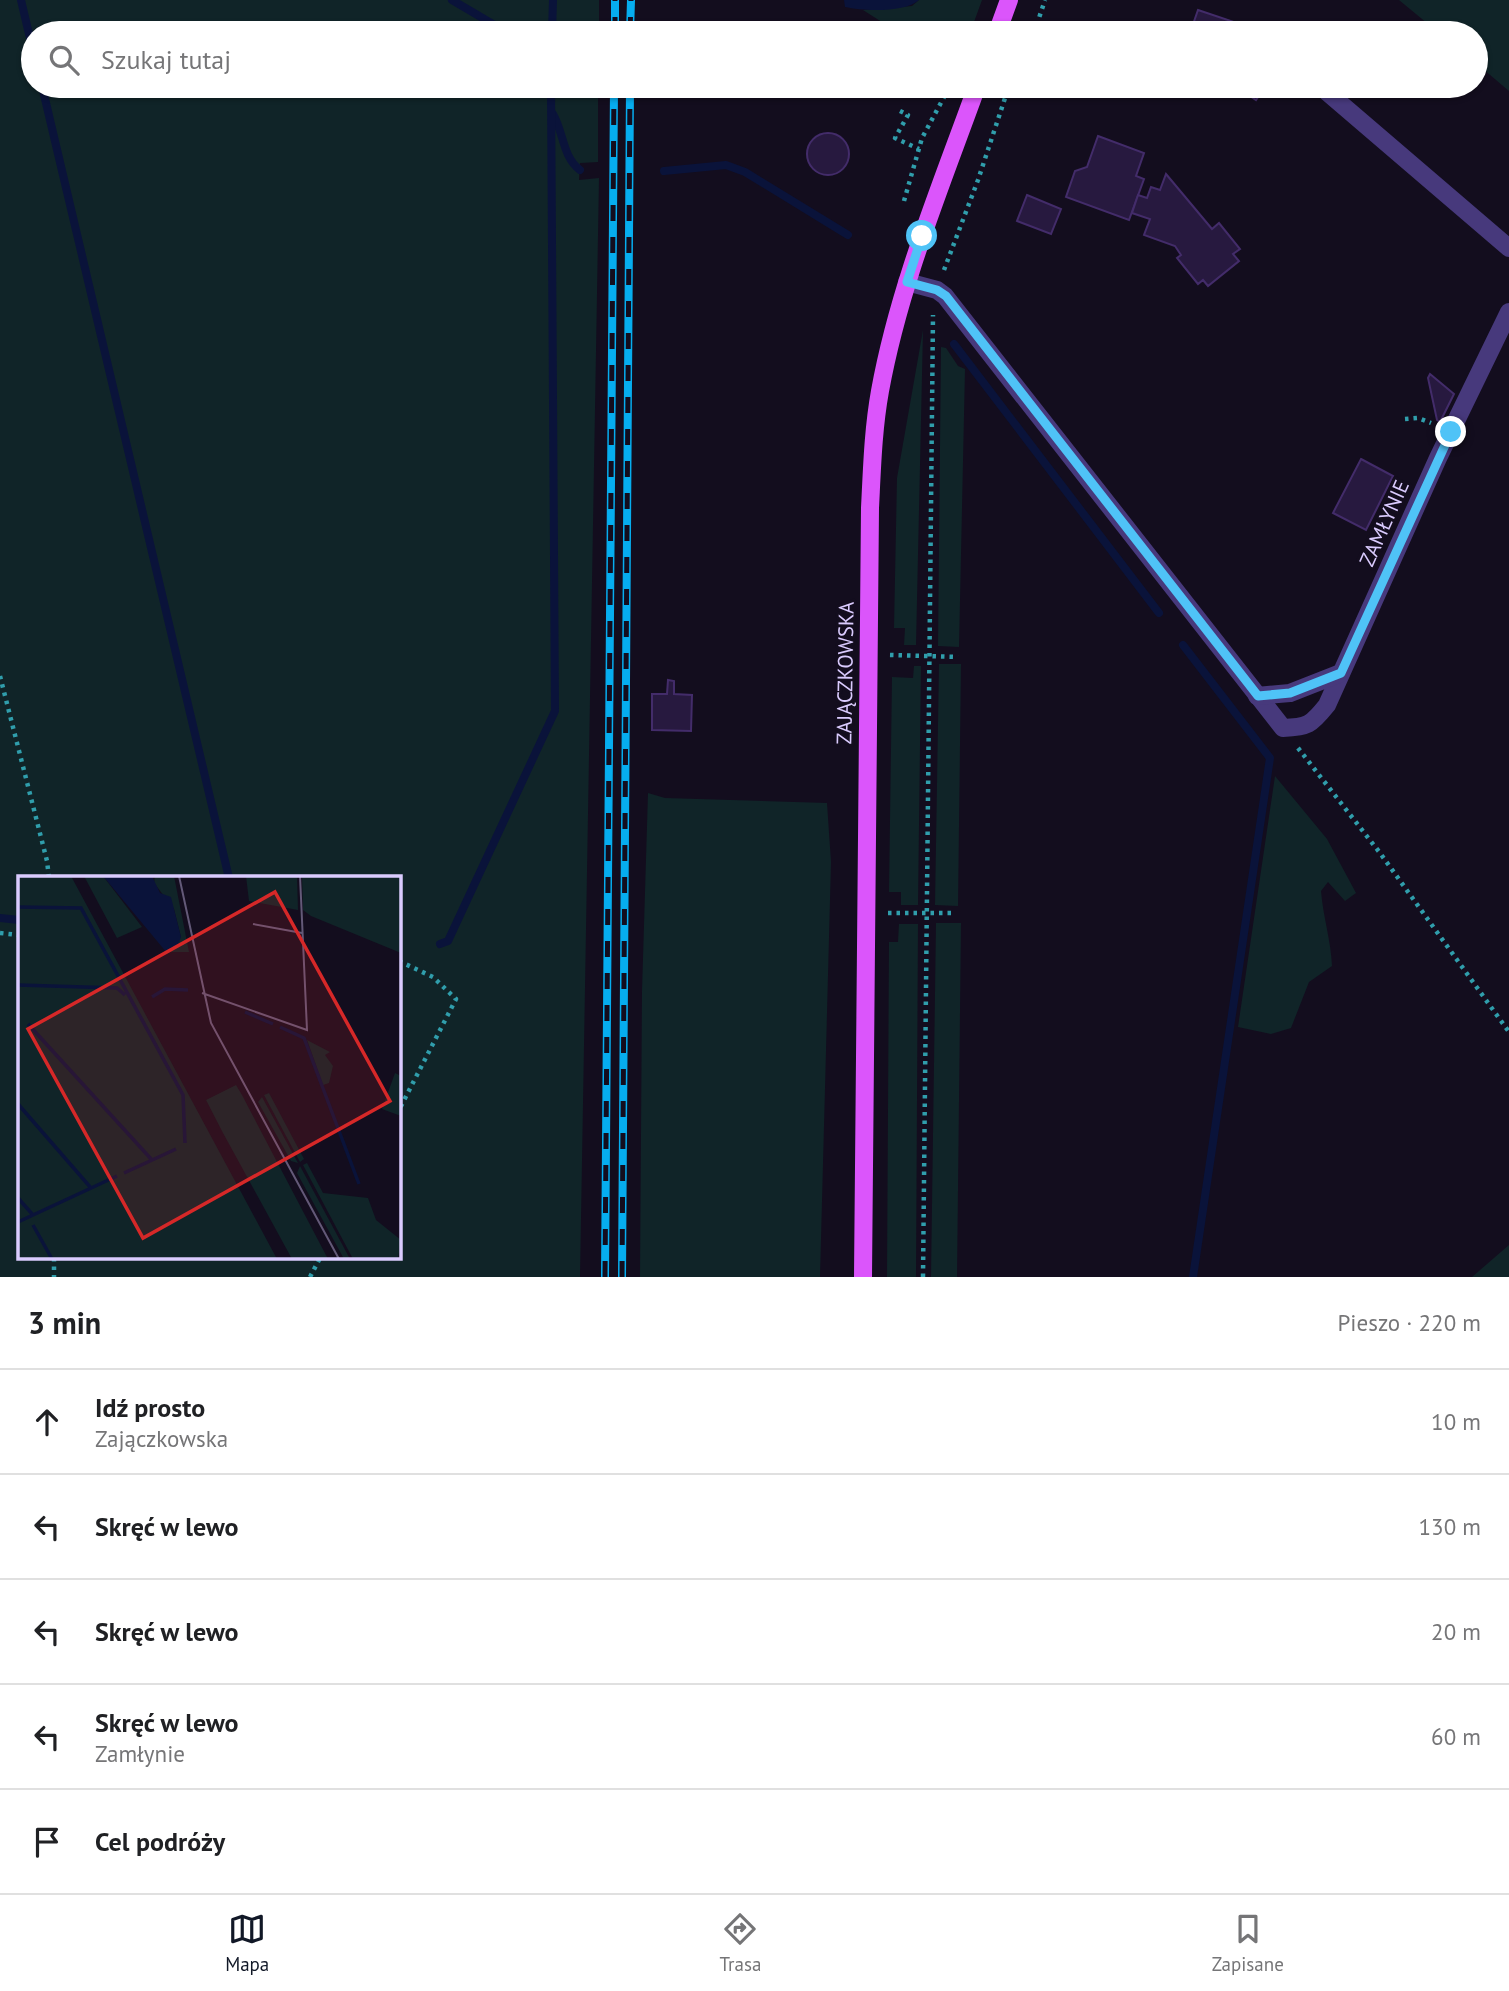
<!DOCTYPE html>
<html lang="pl">
<head>
<meta charset="utf-8">
<style>
  body { margin:0; font-family:"PT Sans",sans-serif; background:#f6f6f6; color:#202124 }
  .stop { position:absolute; width:21px; height:21px; margin:-16px; border:5px solid #4fc3f7; border-radius:50%; background:#fff }
  .stop.end { background:#4fc3f7; border-color:#fff; box-shadow:0 2px 7px #0008 }
  .list { margin:0; padding:0; list-style:none }
  h2 { display:flex; justify-content:space-between; align-items:center; height:91px; margin:0; padding:0 28px; font-size:30px }
  h2 small { font-size:23px; font-weight:400; color:#757577 }
  .list li { display:grid; grid-template-columns:46px 1fr auto; gap:21px; align-items:center; box-sizing:border-box; height:105px; padding:0 28px; border-top:2px solid #e0e0e0 }
  .list b { display:block; font-size:26px; white-space:nowrap }
  .list p { margin:0; font-size:23px; white-space:nowrap; color:#757577 }
  .list em { font-size:23px; font-style:normal; color:#757577 }
  .icon { flex:none; width:38px; height:38px; fill:none; stroke:currentColor; stroke-width:2; stroke-linecap:round; stroke-linejoin:round }
  .map { position:relative; flex:none; width:1509px; height:1277px; overflow:hidden }
  .search { position:absolute; background:#fff; box-shadow:0 2px 5px #0004; left:21px; right:21px; top:21px; height:77px; display:flex; align-items:center; gap:18px; box-sizing:border-box; padding:0 24px; border-radius:38px; color:#757577; font-size:26px }
  .sheet { height:616px; background:#fff }
  nav { display:flex; justify-content:space-around; align-items:center; box-sizing:border-box; height:98px; border-top:2px solid #e0e0e0; background:#fff; font-size:19px; color:#757577 }
  nav a { display:grid; justify-items:center; gap:4px }
  nav .on { color:#111827 }
  .map>svg:first-child { display:block }
  .green { fill:#102428; fill-rule:evenodd }
  .water { fill:#0a133a }
  .lines { fill:none; stroke-linecap:round; stroke-linejoin:round }
  .stream { stroke:#0a133a; stroke-width:8 }
  .building { fill:#27193f; stroke:#432c6a; stroke-width:2 }
  .path { stroke:#309eac; stroke-width:4.5; stroke-dasharray:3.5 5; stroke-linecap:butt }
  .minor { stroke:#47397c; stroke-width:18 }
  .major { stroke:#db55fb; stroke-width:18 }
  .rail-casing { stroke:#06adef; stroke-width:8 }
  .rail { stroke:#130d1e; stroke-width:5; stroke-dasharray:16; stroke-linecap:butt }
  .route { stroke:#4fc3f7; stroke-width:9 }
  .labels { text-anchor:middle; dominant-baseline:central; stroke-width:6; stroke-linejoin:round; paint-order:stroke }
  .street-label { font-size:21px; fill:#dacbfe; stroke:#130d1e }
  .inset-river { fill:none; stroke:#0a133a; stroke-width:3.5 }
  .inset-road { fill:none; stroke:#635978; stroke-width:2 }
  .view { fill:#d62828; fill-opacity:0.15; stroke:#d62828; stroke-width:3.5 }
  .inset-edge { fill:none; stroke:#dacbfe; stroke-width:3.5 }
</style>
</head>
<body>
<div class="map">
<svg width="1509" height="1277" viewBox="0 0 1509 1277">
  <rect width="100%" height="100%" fill="#130d1e"/>
  <g class="green">
    <path d="M0 0H599V33H33V86H598V162L580 163 579 180 599 178 580 1277H0ZM19 878H399V1258H19Z"/>
    <polygon points="919,0 982,0 970,33 899,33 863,10 912,6"/>
    <polygon points="1399,0 1509,0 1509,91 1476,63 1476,33 1439,33"/>
    <polygon points="923,330 916,645 904,645 905,628 894,628 897,478"/>
    <polygon points="941,347 946,348 958,366 965,369 959,647 938,646"/>
    <polygon points="939,664 961,664 958,906 935,905"/>
    <polygon points="914,666 921,666 918,905 901,905 901,892 889,892 892,677 913,678"/>
    <path d="M1275 776 1327 839 1356 893 1345 901 1328 882 1321 891C1323 917 1331 940 1332 966L1309 982 1291 1028 1271 1034 1238 1027Z"/>
    <polygon points="648,793 665,798 827,803 831,862 820,1277 640,1277 642,991"/>
    <polygon points="936,923 961,923 957,1277 931,1277"/>
    <polygon points="899,924 918,924 916,1277 887,1277 889,942 898,942"/>
    <polygon points="1509,1245 1509,1277 1472,1277"/>
  </g>
  <path class="water" d="M844 0H919C905 13 863 11 845 7Z"/>
  <g class="lines">
    <g class="stream">
      <polyline points="21,0 33,51"/>
      <polyline points="452,0 508,33"/>
      <polyline points="552,33 553,0"/>
      <polyline points="42,86 229,878"/>
      <polyline points="541,86 543,93"/>
      <path d="M553 114C564 133 562 156 580 170"/>
      <polyline points="664,171 726,165 745,172 848,235"/>
      <polyline points="954,344 1159,613"/>
      <polyline points="1183,645 1270,758 1193,1277"/>
      <polyline points="0,918 19,920"/>
      <polyline points="440,944 448,941 555,711 551,86"/>
    </g>
  </g>
  <g class="building">
    <polygon points="1198,10 1240,24 1236,33 1190,33"/>
    <polygon points="1248,86 1264,88 1256,100 1244,92"/>
    <circle cx="828" cy="154" r="21"/>
    <polygon points="1098,136 1144,153 1136,176 1144,179 1129,220 1066,197 1075,171 1087,167"/>
    <polygon points="1166,174 1212,229 1219,223 1240,249 1233,254 1239,261 1208,286 1203,280 1198,284 1177,258 1181,255 1175,246 1144,235 1150,219 1132,213 1138,195 1147,198 1151,187 1160,190"/>
    <polygon points="1027,195 1061,209 1051,234 1017,221"/>
    <polygon points="1430,374 1454,394 1440,422 1437,420 1428,378"/>
    <polygon points="1361,459 1393,476 1366,530 1333,513"/>
    <polygon points="668,680 674,681 674,694 692,695 691,731 652,730 652,694 667,694"/>
  </g>
  <g class="lines">
    <g class="path">
      <polyline points="1034,33 1045,0"/>
      <polyline points="900,111 908,115 895,138 919,149"/>
      <polyline points="904,201 922,138 950,86"/>
      <polyline points="944,270 978,180 1009,86"/>
      <polyline points="1405,419 1418,418 1431,423"/>
      <polyline points="890,655 958,657"/>
      <polyline points="0,676 47,861 49,878"/>
      <polyline points="1298,748 1380,853 1509,1032"/>
      <polyline points="888,913 956,913"/>
      <polyline points="0,933 19,935"/>
      <polyline points="399,961 433,977 456,999 399,1110"/>
      <polyline points="54,1258 54,1277"/>
      <polyline points="310,1277 320,1258"/>
      <polyline points="923,1277 933,315"/>
    </g>
    <g class="minor">
      <polyline points="1327,92 1509,248"/>
      <path d="M907 282 937 290 945 296 1283 728C1308 727 1311 725 1327 705L1438 458 1509 312"/>
      <polyline points="1257,696 1290,693 1341,673"/>
    </g>
    <g class="major">
      <polyline points="997,33 1009,0"/>
      <path d="M863 1277 870 508C872 469 873 430 880 391 899 286 941 186 977 86"/>
    </g>
    <g class="rail-casing">
      <g id="rail">
        <polyline points="615,33 615,0"/>
        <polyline points="630,33 631,0"/>
        <polyline points="605,1277 614,86"/>
        <polyline points="622,1277 630,86"/>
      </g>
    </g>
    <use href="#rail" class="rail"/>
  </g>
  <g class="lines">
    <polyline class="route" points="922,236 907,282 937,290 946,296 1258,696 1290,693 1341,673 1451,432"/>
  </g>
  <g class="labels">
    <g class="street-label">
      <text transform="translate(1384 523) rotate(-66)">ZAMŁYNIE</text>
      <text transform="translate(845 673) rotate(-89)">ZAJĄCZKOWSKA</text>
    </g>
  </g>
  <g transform="translate(18 876)">
    <rect width="383" height="383" fill="#130d1e"/>
    <path d="M0 0H53L259 383H0ZM66 0H85L124 51 99 62ZM137 0H156L171 76H152L163 61 156 33 136 7ZM228 0H279L280 34 231 25ZM284 0H383V77L293 40 285 34ZM289 164 312 176 307 179 315 190 311 207 305 209ZM377 197 383 200V240L364 233ZM218 209 224 219 310 383H274L205 257 188 224ZM251 217 286 283 282 286 246 219ZM244 221 280 287 273 285 240 226ZM289 287 305 317 350 322 358 344 383 364 380 383H335L285 289ZM282 290 332 383H326L279 297Z" fill="#102428"/>
    <path d="M85 0H134L142 17 153 21 163 61 159 71 149 77Z" fill="#0a133a"/>
    <path class="inset-river" d="M0 31 63 32 165 219 167 267M0 109 99 112 107 119M134 121 147 113 170 114M227 136 255 148M10 148 134 284M262 151 286 162 341 308M0 228 73 312M106 297 158 273M0 322 15 339M0 346 99 300M15 349 34 383"/>
    <path class="inset-road" d="M161 0 193 147 321 383M235 48 284 57M184 117 289 154 282 0"/>
    <path class="view" d="M257 16 372 225 125 362 10 153Z"/>
    <rect width="383" height="383" class="inset-edge"/>
  </g>
</svg>
<div class="stop" style="left:922px;top:236px"></div>
<div class="stop end" style="left:1451px;top:432px"></div>
<div class="search"><svg class="icon" aria-label="search" viewBox="0 0 24 24"><circle cx="10" cy="10" r="6"/><path d="M15 15l6 6"/></svg>Szukaj tutaj</div>
</div>
<section class="sheet">
<h2>3 min<small>Pieszo · 220 m</small></h2>
<ul class="list">
<li><svg class="icon" aria-label="ahead" viewBox="0 0 24 24"><path d="M12 20V5M6 11l6-6 6 6"/></svg><div><b>Idź prosto</b><p>Zajączkowska</p></div><em>10 m</em></li>
<li><svg class="icon" aria-label="left" viewBox="0 0 24 24"><path d="M17 20v-9H6M10 6l-5 5 5 5"/></svg><div><b>Skręć w lewo</b></div><em>130 m</em></li>
<li><svg class="icon" aria-label="left" viewBox="0 0 24 24"><path d="M17 20v-9H6M10 6l-5 5 5 5"/></svg><div><b>Skręć w lewo</b></div><em>20 m</em></li>
<li><svg class="icon" aria-label="left" viewBox="0 0 24 24"><path d="M17 20v-9H6M10 6l-5 5 5 5"/></svg><div><b>Skręć w lewo</b><p>Zamłynie</p></div><em>60 m</em></li>
<li><svg class="icon" aria-label="arrive" viewBox="0 0 24 24"><path d="M6 21V4h12l-3 4 3 4H6"/></svg><div><b>Cel podróży</b></div></li>
</ul>
</section>
<nav>
<a class="on"><svg class="icon" aria-label="map" viewBox="0 0 24 24"><path d="M3 6l6-2 6 2 6-2v14l-6 2-6-2-6 2zM9 4v14M15 6v14"/></svg>Mapa</a>
<a><svg class="icon" aria-label="directions" viewBox="0 0 24 24"><path d="M12 3l9 9-9 9-9-9zM9 14v-3h6M13 9l2 2-2 2"/></svg>Trasa</a>
<a><svg class="icon" aria-label="saved" viewBox="0 0 24 24"><path d="M7 4h10v16l-5-4-5 4z"/></svg>Zapisane</a>
</nav>
</body>
</html>
